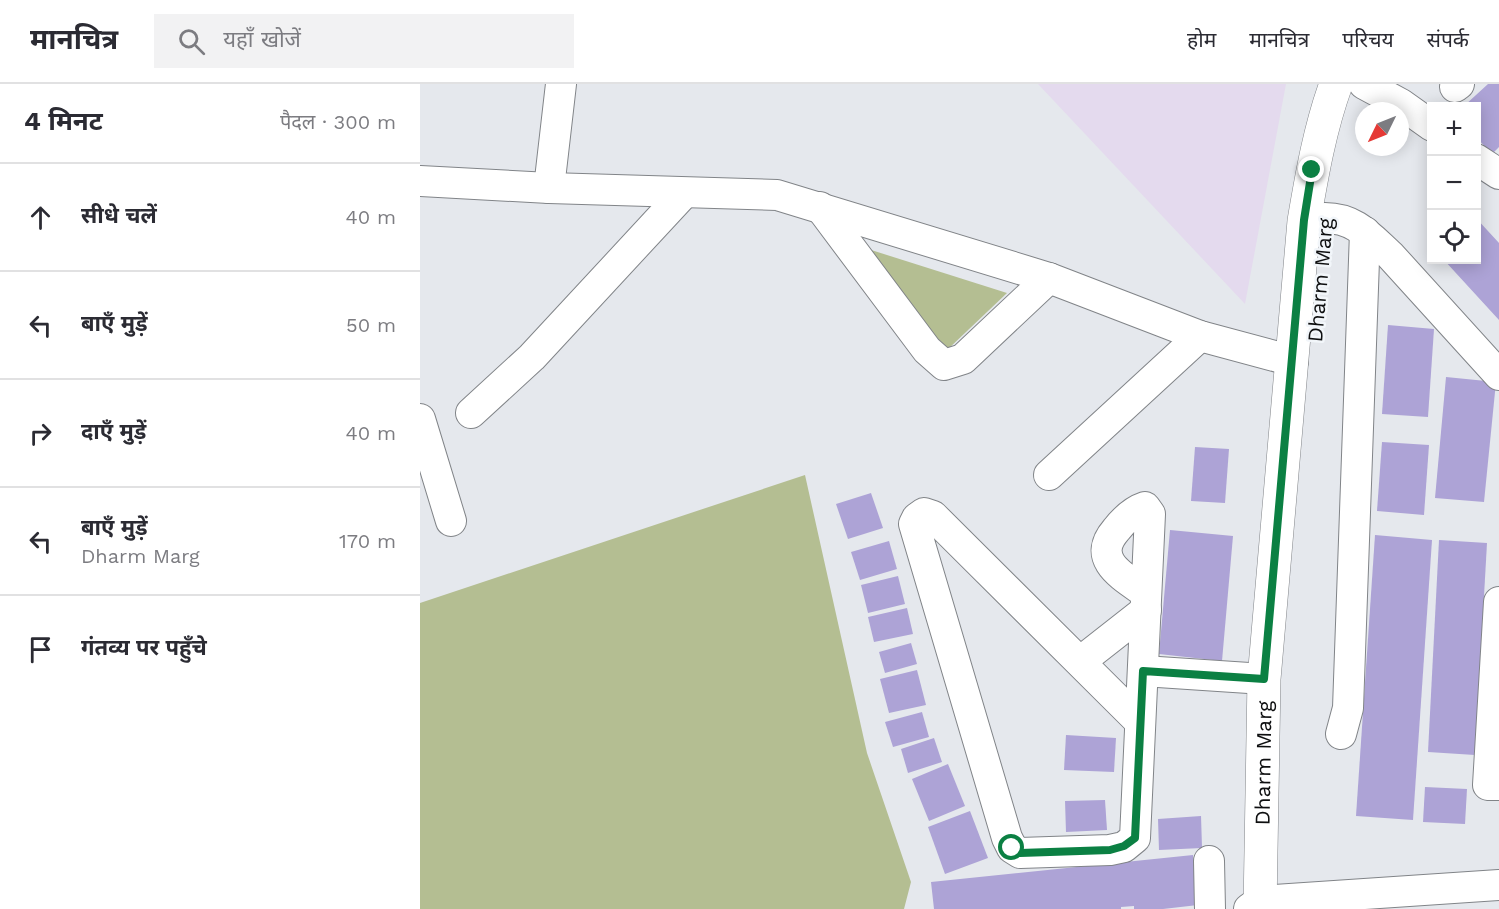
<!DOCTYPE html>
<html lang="hi">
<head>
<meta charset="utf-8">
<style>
  body { margin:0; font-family:"Work Sans","Noto Sans Devanagari",sans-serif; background:#f2f2f3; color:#2b2b33 }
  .controls { position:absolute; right:18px; top:18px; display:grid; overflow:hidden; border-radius:0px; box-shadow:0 3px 15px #0003 }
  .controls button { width:54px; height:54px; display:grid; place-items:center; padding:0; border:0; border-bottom:2px solid #e1e1e2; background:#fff; color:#2b2b33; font:30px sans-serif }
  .compass { position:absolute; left:935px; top:18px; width:54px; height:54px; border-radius:50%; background:#fff; box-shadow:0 3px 15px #0003; rotate:227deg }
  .stop { position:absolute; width:18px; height:18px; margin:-14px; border:4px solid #0b8043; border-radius:50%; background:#fff }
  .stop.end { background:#0b8043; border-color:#fff; box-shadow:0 2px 6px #0008 }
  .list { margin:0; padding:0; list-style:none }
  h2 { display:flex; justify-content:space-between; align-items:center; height:78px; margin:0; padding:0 24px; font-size:26px }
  h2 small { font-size:20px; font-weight:400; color:#7c7c81 }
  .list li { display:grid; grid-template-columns:39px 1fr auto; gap:18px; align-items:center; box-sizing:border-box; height:108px; padding:0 24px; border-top:2px solid #e1e1e2 }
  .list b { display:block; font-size:22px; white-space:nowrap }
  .list p { margin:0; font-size:20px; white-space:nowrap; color:#7c7c81 }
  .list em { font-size:20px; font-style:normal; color:#7c7c81 }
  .icon { flex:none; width:33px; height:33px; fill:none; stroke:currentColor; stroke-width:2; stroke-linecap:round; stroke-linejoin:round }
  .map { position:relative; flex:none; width:1079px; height:825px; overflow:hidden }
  header { display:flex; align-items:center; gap:36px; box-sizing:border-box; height:84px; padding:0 30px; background:#fff; border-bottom:2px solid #e1e1e2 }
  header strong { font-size:28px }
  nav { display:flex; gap:33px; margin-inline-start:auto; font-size:21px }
  .search { width:420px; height:54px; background:#f2f2f3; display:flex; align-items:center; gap:15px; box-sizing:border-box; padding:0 21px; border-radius:0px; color:#7c7c81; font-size:22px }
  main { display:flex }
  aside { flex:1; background:#fff }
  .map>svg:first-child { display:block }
  .commercial { fill:#e4daee }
  .green { fill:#b4be92 }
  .building { fill:#ada3d6 }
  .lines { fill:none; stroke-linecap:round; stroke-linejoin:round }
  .minor-casing { stroke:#818488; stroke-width:32 }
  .major-casing { stroke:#818488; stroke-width:34 }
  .minor { stroke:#fff; stroke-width:30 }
  .major { stroke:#fff; stroke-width:33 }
  .route { stroke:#0b8043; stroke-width:8 }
  .labels { text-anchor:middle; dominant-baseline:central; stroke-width:5; stroke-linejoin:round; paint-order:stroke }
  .street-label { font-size:21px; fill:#0e0f10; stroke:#f2f6fa }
</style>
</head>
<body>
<header>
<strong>मानचित्र</strong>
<div class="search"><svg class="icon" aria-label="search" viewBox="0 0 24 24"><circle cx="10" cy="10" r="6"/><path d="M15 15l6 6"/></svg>यहाँ खोजें</div>
<nav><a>होम</a><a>मानचित्र</a><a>परिचय</a><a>संपर्क</a></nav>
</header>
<main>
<aside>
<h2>4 मिनट<small>पैदल · 300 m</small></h2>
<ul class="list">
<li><svg class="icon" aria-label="ahead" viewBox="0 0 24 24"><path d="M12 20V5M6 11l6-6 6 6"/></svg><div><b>सीधे चलें</b></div><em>40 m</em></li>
<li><svg class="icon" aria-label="left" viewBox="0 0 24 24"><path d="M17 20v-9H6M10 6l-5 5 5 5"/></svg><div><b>बाएँ मुड़ें</b></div><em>50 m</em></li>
<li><svg class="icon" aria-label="right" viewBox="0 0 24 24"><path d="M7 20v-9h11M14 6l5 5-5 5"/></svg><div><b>दाएँ मुड़ें</b></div><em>40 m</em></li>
<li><svg class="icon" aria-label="left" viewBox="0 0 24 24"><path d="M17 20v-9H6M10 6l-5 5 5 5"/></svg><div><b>बाएँ मुड़ें</b><p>Dharm Marg</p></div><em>170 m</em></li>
<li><svg class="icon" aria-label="arrive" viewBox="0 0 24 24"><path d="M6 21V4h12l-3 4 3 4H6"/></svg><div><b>गंतव्य पर पहुँचे</b></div></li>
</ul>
</aside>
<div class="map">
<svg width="1079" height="825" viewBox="0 0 1079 825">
  <rect width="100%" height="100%" fill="#e5e8ed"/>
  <polygon class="commercial" points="618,0 866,0 825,220"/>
  <g class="green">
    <polygon points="448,165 587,209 526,267"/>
    <polygon points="385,391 447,669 491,798 484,825 0,825 0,519"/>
  </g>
  <g class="building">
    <polygon points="1068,0 1079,0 1079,63 1072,70 1056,53 1056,22 1044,22"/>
    <polygon points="1056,134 1079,159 1079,236 1024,176 1056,176"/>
    <polygon points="968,241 1014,245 1008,333 962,330"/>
    <polygon points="1026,293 1076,298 1064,418 1015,414"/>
    <polygon points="962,358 1009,361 1004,431 957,427"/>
    <polygon points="775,363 809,365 805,419 771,417"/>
    <polygon points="451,409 463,444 428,455 416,420"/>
    <polygon points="750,446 813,452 802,577 739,570"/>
    <polygon points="955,451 1012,456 993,736 936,732"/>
    <polygon points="1019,456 1067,459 1055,671 1008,668"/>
    <polygon points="469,457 477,485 440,496 431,468"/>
    <polygon points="478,492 485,520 448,529 441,501"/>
    <polygon points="487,524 493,550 454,558 448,533"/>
    <polygon points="491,559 497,580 465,589 459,568"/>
    <polygon points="497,586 506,621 469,629 460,595"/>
    <polygon points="502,628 509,653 473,663 465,638"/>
    <polygon points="646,651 696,654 694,688 644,686"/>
    <polygon points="514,654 522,678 488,689 481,665"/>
    <polygon points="528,680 545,722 509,737 492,695"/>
    <polygon points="1005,703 1047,705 1045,740 1003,738"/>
    <polygon points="685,716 687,746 646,748 645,717"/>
    <polygon points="550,727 568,774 525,790 508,743"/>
    <polygon points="781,732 782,764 739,766 738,735"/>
    <polygon points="773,771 778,821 743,825 714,825 714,822 701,823 701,825 514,825 511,798"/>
  </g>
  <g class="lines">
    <g class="minor-casing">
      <g id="minor">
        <polyline points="944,0 981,20 1012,42"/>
        <polyline points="1035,3 1039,0"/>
        <polyline points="1056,75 1079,90"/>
        <polyline points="0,97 129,104 357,111 629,194 780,252 873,277"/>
        <polyline points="129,104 141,0"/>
        <polyline points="400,123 507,266 524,281 543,275 629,194"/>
        <path d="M905 134C935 134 949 152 970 171L1079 291"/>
        <polyline points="51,329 112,273 264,109"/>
        <polyline points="0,335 31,437"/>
        <polyline points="629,391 780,252"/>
        <polyline points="1079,518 1068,701 1079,701"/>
        <polyline points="661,577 726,526"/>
        <polyline points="723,587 844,595"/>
        <path d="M720 638 513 432 504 429 497 434 494 440 587 754 592 764 600 769 690 766 704 763 715 754 730 430 725 423C713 427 703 437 696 446 670 476 704 493 726 509"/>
        <polyline points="921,650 928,624 945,148"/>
        <polyline points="789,777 790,825"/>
        <polyline points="829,825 840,817 1079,801"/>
      </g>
    </g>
    <g class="major-casing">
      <g id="major">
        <path id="s1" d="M840 825 844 595 884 137C892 90 900 44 916 0"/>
      </g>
    </g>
    <use href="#minor" class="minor"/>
    <use href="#major" class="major"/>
  </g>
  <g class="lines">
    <polyline class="route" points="592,764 600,769 690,766 704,762 715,754 723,587 844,595 884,136 892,86"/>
  </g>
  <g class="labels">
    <g class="street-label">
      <text transform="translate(900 196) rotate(-85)">Dharm Marg</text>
      <text stroke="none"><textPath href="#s1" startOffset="146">Dharm Marg</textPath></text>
    </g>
  </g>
</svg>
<div class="controls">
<button>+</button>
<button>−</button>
<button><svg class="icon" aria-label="locate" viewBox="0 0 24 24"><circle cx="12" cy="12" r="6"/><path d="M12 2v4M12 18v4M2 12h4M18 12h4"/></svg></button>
</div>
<svg class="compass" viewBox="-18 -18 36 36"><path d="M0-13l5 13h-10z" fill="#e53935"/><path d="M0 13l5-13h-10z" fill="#7c7c81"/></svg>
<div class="stop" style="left:592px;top:764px"></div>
<div class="stop end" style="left:892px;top:86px"></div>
</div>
</main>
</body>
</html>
